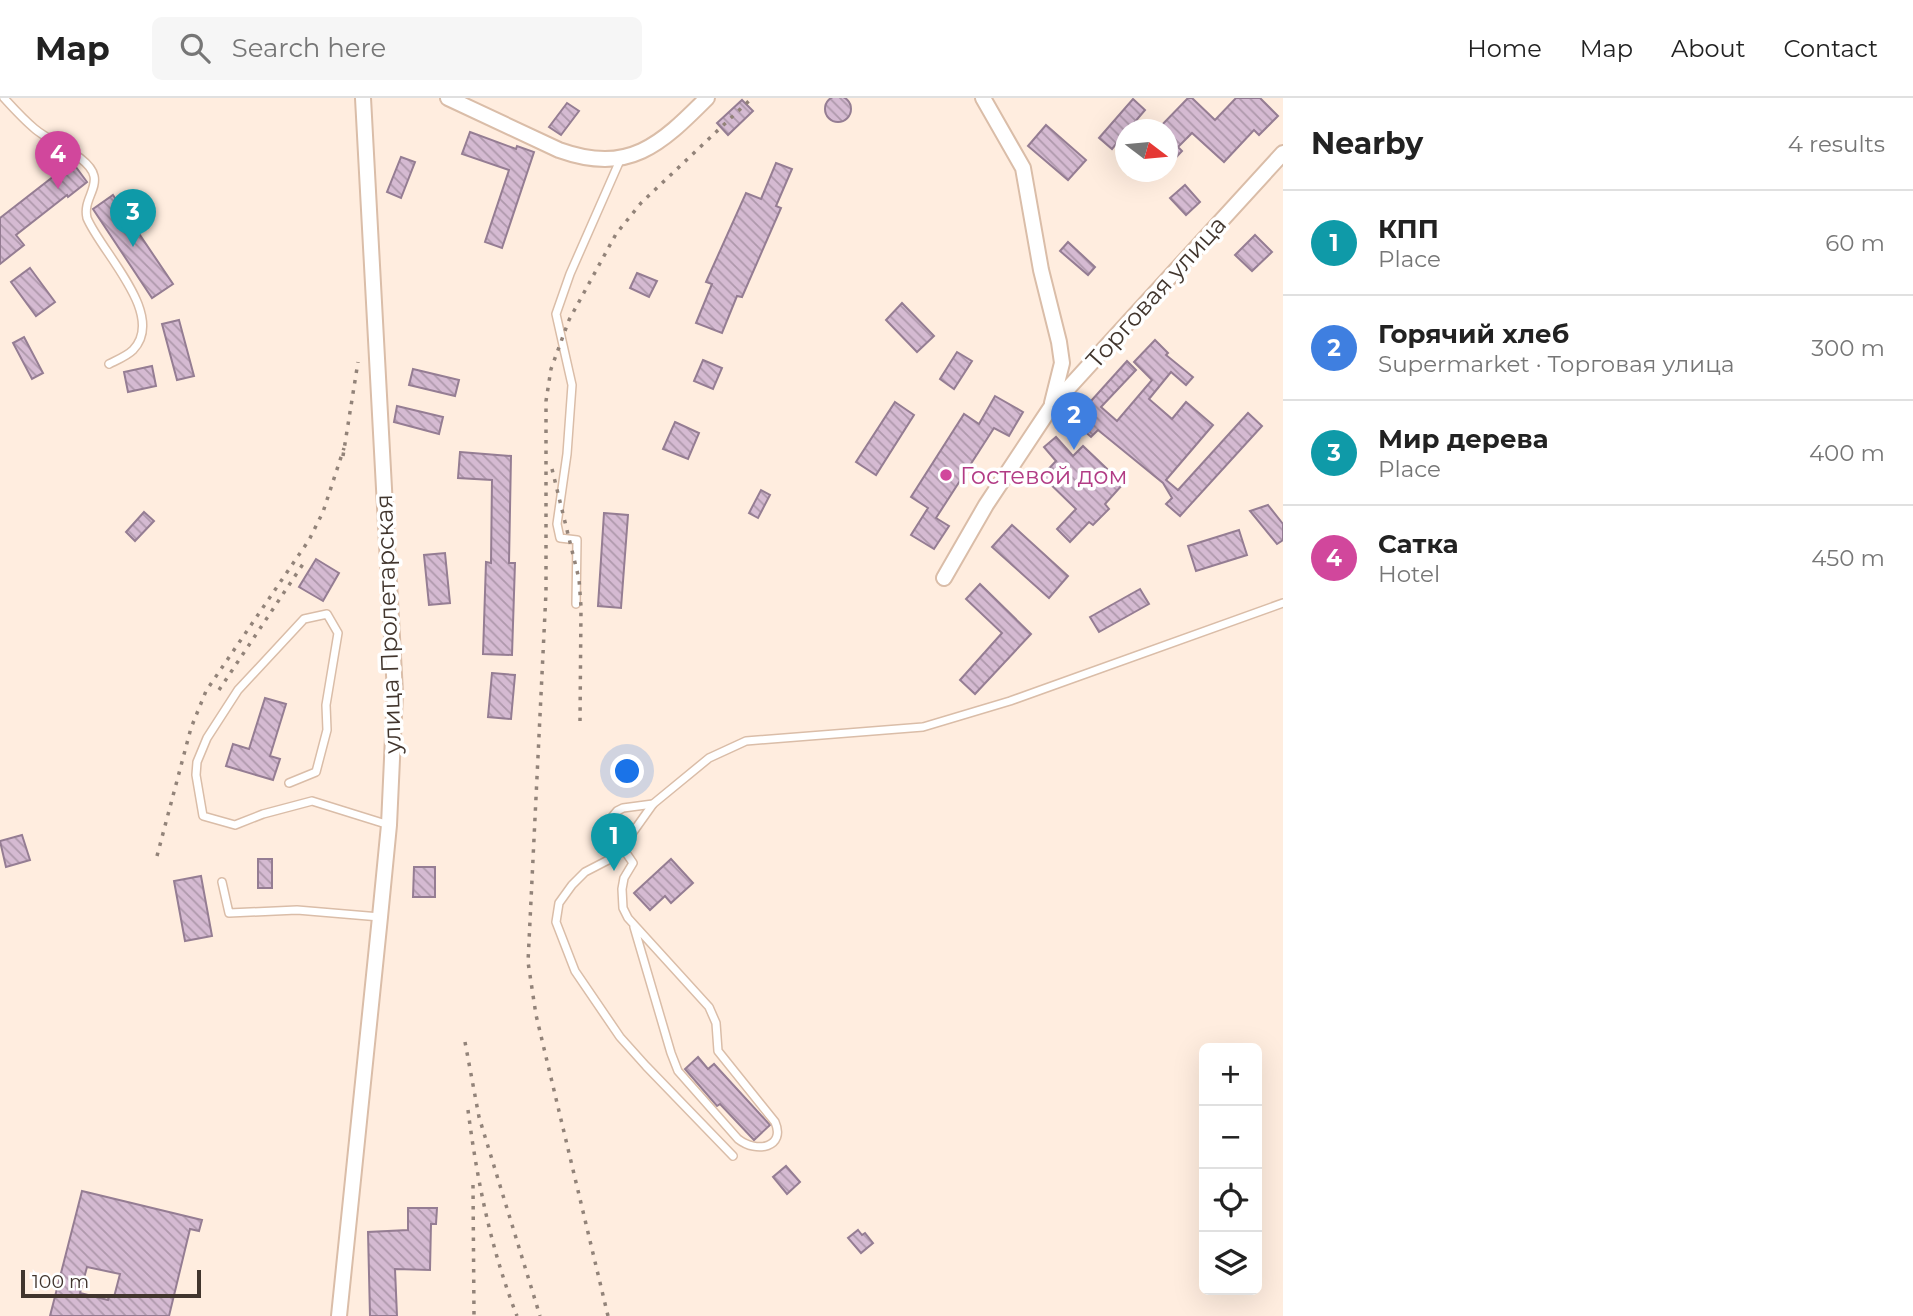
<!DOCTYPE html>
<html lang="en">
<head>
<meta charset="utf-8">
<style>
  body { margin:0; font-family:Montserrat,sans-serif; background:#f6f6f6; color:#222 }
  .controls { position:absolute; right:21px; bottom:21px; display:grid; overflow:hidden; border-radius:10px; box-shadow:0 7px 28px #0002 }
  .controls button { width:63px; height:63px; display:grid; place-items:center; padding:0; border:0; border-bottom:2px solid #e0e0e0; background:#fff; color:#222; font:35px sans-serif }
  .compass { position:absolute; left:1115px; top:21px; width:63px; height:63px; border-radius:50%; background:#fff; box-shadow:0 7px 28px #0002; rotate:106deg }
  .scale { position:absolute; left:21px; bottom:18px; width:180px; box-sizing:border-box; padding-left:7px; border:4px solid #41352d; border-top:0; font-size:19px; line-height:24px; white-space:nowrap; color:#41352d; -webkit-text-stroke:5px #fff; paint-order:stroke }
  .you { position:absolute; left:628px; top:674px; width:24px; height:24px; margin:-18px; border:5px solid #fff; border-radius:50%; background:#1a73e8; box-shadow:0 0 0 10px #1a73e833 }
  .badge { display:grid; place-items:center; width:46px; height:46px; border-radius:50%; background:#b45309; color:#fff; font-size:23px; font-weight:700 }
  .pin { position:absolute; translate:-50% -58px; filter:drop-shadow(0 2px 4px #0008) }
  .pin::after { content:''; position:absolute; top:37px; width:24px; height:21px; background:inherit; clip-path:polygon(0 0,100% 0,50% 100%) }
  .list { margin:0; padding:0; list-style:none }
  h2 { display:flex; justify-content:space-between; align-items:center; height:91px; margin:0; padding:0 28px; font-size:30px }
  h2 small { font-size:23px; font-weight:400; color:#767676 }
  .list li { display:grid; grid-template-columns:46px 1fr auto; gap:21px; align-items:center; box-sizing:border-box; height:105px; padding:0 28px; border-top:2px solid #e0e0e0 }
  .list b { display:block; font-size:26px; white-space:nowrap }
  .list p { margin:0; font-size:23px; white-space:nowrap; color:#767676 }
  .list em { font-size:23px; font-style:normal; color:#767676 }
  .icon { flex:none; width:38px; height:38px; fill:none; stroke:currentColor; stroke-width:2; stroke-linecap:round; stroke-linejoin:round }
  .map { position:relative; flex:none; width:1283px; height:1218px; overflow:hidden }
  header { display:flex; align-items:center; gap:42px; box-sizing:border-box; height:98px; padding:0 35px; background:#fff; border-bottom:2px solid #e0e0e0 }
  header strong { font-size:33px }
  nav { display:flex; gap:38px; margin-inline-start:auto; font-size:24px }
  .search { width:490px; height:63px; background:#f6f6f6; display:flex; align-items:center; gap:18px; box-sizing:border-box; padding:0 24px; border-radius:10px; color:#767676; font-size:26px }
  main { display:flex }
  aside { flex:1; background:#fff }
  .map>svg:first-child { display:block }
  .building { fill:url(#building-back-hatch); stroke:#957d93; stroke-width:2; fill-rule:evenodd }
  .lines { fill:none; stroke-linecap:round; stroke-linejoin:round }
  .lane-casing { stroke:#dabda8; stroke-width:10 }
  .street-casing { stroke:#dabda8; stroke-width:18 }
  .lane { stroke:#fff; stroke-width:7 }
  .street { stroke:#fff; stroke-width:14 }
  .rail { stroke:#928379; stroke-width:3.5; stroke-dasharray:3.5 7; stroke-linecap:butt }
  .hotel-dot { fill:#d1479c; stroke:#fff; stroke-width:2.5 }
  .labels { text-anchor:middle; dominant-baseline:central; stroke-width:7; stroke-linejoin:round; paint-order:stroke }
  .street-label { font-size:24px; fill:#41352d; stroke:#fff }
  .hotel-label { font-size:24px; fill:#b23c85; stroke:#fff; text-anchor:start }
</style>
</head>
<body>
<header>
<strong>Map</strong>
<div class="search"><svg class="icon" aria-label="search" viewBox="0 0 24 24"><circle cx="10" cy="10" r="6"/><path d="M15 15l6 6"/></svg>Search here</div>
<nav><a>Home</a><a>Map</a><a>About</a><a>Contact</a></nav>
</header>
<main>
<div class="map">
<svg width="1283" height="1218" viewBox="0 0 1283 1218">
  <defs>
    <pattern id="building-back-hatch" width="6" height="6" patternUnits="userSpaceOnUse" patternTransform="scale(1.75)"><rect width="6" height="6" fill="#d5bad2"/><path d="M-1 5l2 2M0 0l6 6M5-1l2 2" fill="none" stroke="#ae98ab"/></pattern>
  </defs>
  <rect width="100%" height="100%" fill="#ffeddf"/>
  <g class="building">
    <circle cx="838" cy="11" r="13"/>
    <polygon points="1188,0 1192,0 1215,22 1236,0 1260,0 1278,18 1259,37 1254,32 1224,64 1192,35 1178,49 1182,53 1167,69 1167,32 1157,32"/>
    <polygon points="1133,1 1145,12 1128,32 1125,32 1125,35 1112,51 1099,40"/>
    <polygon points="742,2 753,13 728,37 717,25"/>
    <polygon points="567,5 579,13 561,37 549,29"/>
    <polygon points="1046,27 1086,62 1068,82 1028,48"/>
    <polygon points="470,34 516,51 517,48 534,54 502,150 485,144 509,72 462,56"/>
    <polygon points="401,59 415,64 401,100 387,94"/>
    <polygon points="70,61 87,84 68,99 67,97 16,137 24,147 0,166 0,120 54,78 51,74"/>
    <polygon points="776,65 792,71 776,108 781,110 742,199 737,198 722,235 696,225 712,186 706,184 746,95 761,101"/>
    <polygon points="1185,87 1200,104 1186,117 1170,100"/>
    <polygon points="113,97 173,186 152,200 93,111"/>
    <polygon points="1255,137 1272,154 1252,173 1235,157"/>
    <polygon points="1068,144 1095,169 1088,177 1060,153"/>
    <polygon points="30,170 55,204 36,218 11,184"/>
    <polygon points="637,175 657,183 649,199 630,190"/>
    <polygon points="902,205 934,238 917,254 886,222"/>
    <polygon points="179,222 194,278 177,282 162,226"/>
    <polygon points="24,239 43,275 32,281 13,245"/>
    <polygon points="1155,242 1168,255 1166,257 1193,279 1186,287 1171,274 1149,301 1172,321 1186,304 1213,327 1166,382 1178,392 1248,315 1262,328 1180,418 1166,406 1172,400 1163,385 1098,332 1091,339 1073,323 1127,263 1136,272 1101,309 1117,323 1152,282 1134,264"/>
    <polygon points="957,254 972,263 954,291 940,281"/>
    <polygon points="703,262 722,270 713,291 694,283"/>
    <polygon points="152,268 156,288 128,294 124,274"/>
    <polygon points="413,271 459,282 455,298 409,287"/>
    <polygon points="995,298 1023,314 1009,338 994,330 936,420 949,428 934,451 911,437 928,410 911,399 964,316 979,326"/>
    <polygon points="895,304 914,317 876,377 856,364"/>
    <polygon points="397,308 443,319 439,336 394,324"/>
    <polygon points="675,324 699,335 688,361 663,351"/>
    <polygon points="1056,339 1073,358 1083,348 1123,386 1105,406 1109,411 1093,427 1089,424 1070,444 1057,431 1076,411 1042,378 1056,363 1044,349"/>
    <polygon points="460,354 511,358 509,465 515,465 512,557 483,556 486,464 491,465 492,382 458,380"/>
    <polygon points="761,392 770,397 758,420 749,415"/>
    <polygon points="1268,407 1283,426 1283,442 1277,446 1250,413"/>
    <polygon points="144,414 154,423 135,443 126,434"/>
    <polygon points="604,415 628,417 621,510 598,508"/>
    <polygon points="1012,427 1068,478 1049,500 992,449"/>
    <polygon points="1239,432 1247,457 1196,473 1188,448"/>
    <polygon points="445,455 450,505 429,507 424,457"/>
    <polygon points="316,461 339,475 323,503 299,489"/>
    <polygon points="980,486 1031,536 975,596 960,582 1002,535 966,501"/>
    <polygon points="1140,491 1149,506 1099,534 1090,519"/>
    <polygon points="492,575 515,577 511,621 488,619"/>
    <polygon points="265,600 286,606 270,658 280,661 273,682 226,668 233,646 249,651"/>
    <polygon points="22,737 30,762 6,769 0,743"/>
    <rect x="258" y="761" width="14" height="29"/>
    <polygon points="671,761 693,785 671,805 665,798 650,812 634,795"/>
    <polygon points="414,769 435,769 435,799 413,799"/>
    <polygon points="201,778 212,838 185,843 174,783"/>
    <polygon points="698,959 708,971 714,966 770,1027 754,1042 720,1006 717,1008 685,971"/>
    <polygon points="786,1068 800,1084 787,1096 773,1079"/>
    <path d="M82 1093 202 1122 199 1133 190 1131 169 1218H50ZM87 1169 120 1176 114 1199 109 1198 108 1202 80 1195Z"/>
    <polygon points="408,1110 437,1110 436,1126 431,1126 430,1172 395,1171 397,1218 370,1218 368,1134 408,1132"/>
    <polygon points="858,1132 862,1137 865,1135 873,1145 861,1155 848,1140"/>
  </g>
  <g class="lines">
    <g class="lane-casing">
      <g id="lane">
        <path d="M4 0C14 11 24 22 35 31 50 44 90 59 94 78 97 92 83 103 87 120 101 154 167 217 133 252 127 258 117 262 109 266"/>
        <polyline points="576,506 577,442 560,440 557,426 567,356 572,287 556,216 570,176 621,60"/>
        <polyline points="289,685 316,674 327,632 326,607 338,535 327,516 304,521 238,592 207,640 197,664 196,677 203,718 235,727 263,716 312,703 389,727"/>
        <polyline points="653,706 616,758 585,774 572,787 559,805 556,824 575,873 620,939 646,968 733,1058"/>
        <polyline points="222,784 229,815 297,812 380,819"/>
        <path d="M634 829 671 955 678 973 738 1041C757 1056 786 1049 775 1024L718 953 716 925 709 909 628 820 623 810 622 791 624 780 633 765 609 730 612 719 617 713 623 710 653 706 709 660 746 643 923 629 1010 603 1283 505"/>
      </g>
    </g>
    <g class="street-casing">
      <g id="street">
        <path d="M448 0 559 52C629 77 660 47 707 0"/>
        <polyline points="983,0 1023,70 1041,172 1059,244 1062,265 1052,305"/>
        <polyline points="944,480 986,407 1051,309 1283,55"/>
        <polyline points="339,1218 380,819 389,727 395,595 363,0"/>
      </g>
    </g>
    <use href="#lane" class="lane"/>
    <use href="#street" class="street"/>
    <g class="rail">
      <polyline points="343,358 358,264"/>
      <polyline points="552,371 579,481 581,509 580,623"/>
      <polyline points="219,592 305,463"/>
      <polyline points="157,758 191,630 206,593 309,442 323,414 344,350"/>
      <polyline points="465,944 479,1019 540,1218"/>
      <path d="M468 1012C477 1082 491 1152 517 1218"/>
      <polyline points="473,1087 474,1218"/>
      <polyline points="608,1218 536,917 528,864 546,494 546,303 551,271 569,222 616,136 641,105 752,0"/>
    </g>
  </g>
  <circle class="hotel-dot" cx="946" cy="377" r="7"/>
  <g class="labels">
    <g class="street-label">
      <text transform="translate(1156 194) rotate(-48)">Торговая улица</text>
      <text transform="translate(388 526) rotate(-92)">улица Пролетарская</text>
    </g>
    <g class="hotel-label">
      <text x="960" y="377">Гостевой дом</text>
    </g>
  </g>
</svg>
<div class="controls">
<button>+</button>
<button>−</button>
<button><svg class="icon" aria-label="locate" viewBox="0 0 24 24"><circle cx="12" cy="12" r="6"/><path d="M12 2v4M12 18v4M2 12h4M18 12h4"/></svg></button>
<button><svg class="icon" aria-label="layers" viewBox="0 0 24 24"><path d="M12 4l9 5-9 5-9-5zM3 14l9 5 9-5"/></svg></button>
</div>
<svg class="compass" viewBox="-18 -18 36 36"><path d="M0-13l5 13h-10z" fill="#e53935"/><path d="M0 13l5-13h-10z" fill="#767676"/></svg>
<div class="scale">100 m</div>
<div class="you"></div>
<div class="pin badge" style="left:614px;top:773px;background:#0f9aa8">1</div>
<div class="pin badge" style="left:1074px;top:352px;background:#3f7fe0">2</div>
<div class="pin badge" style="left:133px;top:149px;background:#0f9aa8">3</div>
<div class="pin badge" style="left:58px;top:91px;background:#d1479c">4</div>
</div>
<aside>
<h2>Nearby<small>4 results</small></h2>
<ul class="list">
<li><span class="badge" style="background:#0f9aa8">1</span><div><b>КПП</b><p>Place</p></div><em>60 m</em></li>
<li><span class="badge" style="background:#3f7fe0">2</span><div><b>Горячий хлеб</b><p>Supermarket · Торговая улица</p></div><em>300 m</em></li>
<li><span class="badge" style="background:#0f9aa8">3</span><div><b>Мир дерева</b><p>Place</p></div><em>400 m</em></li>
<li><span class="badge" style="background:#d1479c">4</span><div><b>Сатка</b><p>Hotel</p></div><em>450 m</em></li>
</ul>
</aside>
</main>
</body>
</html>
